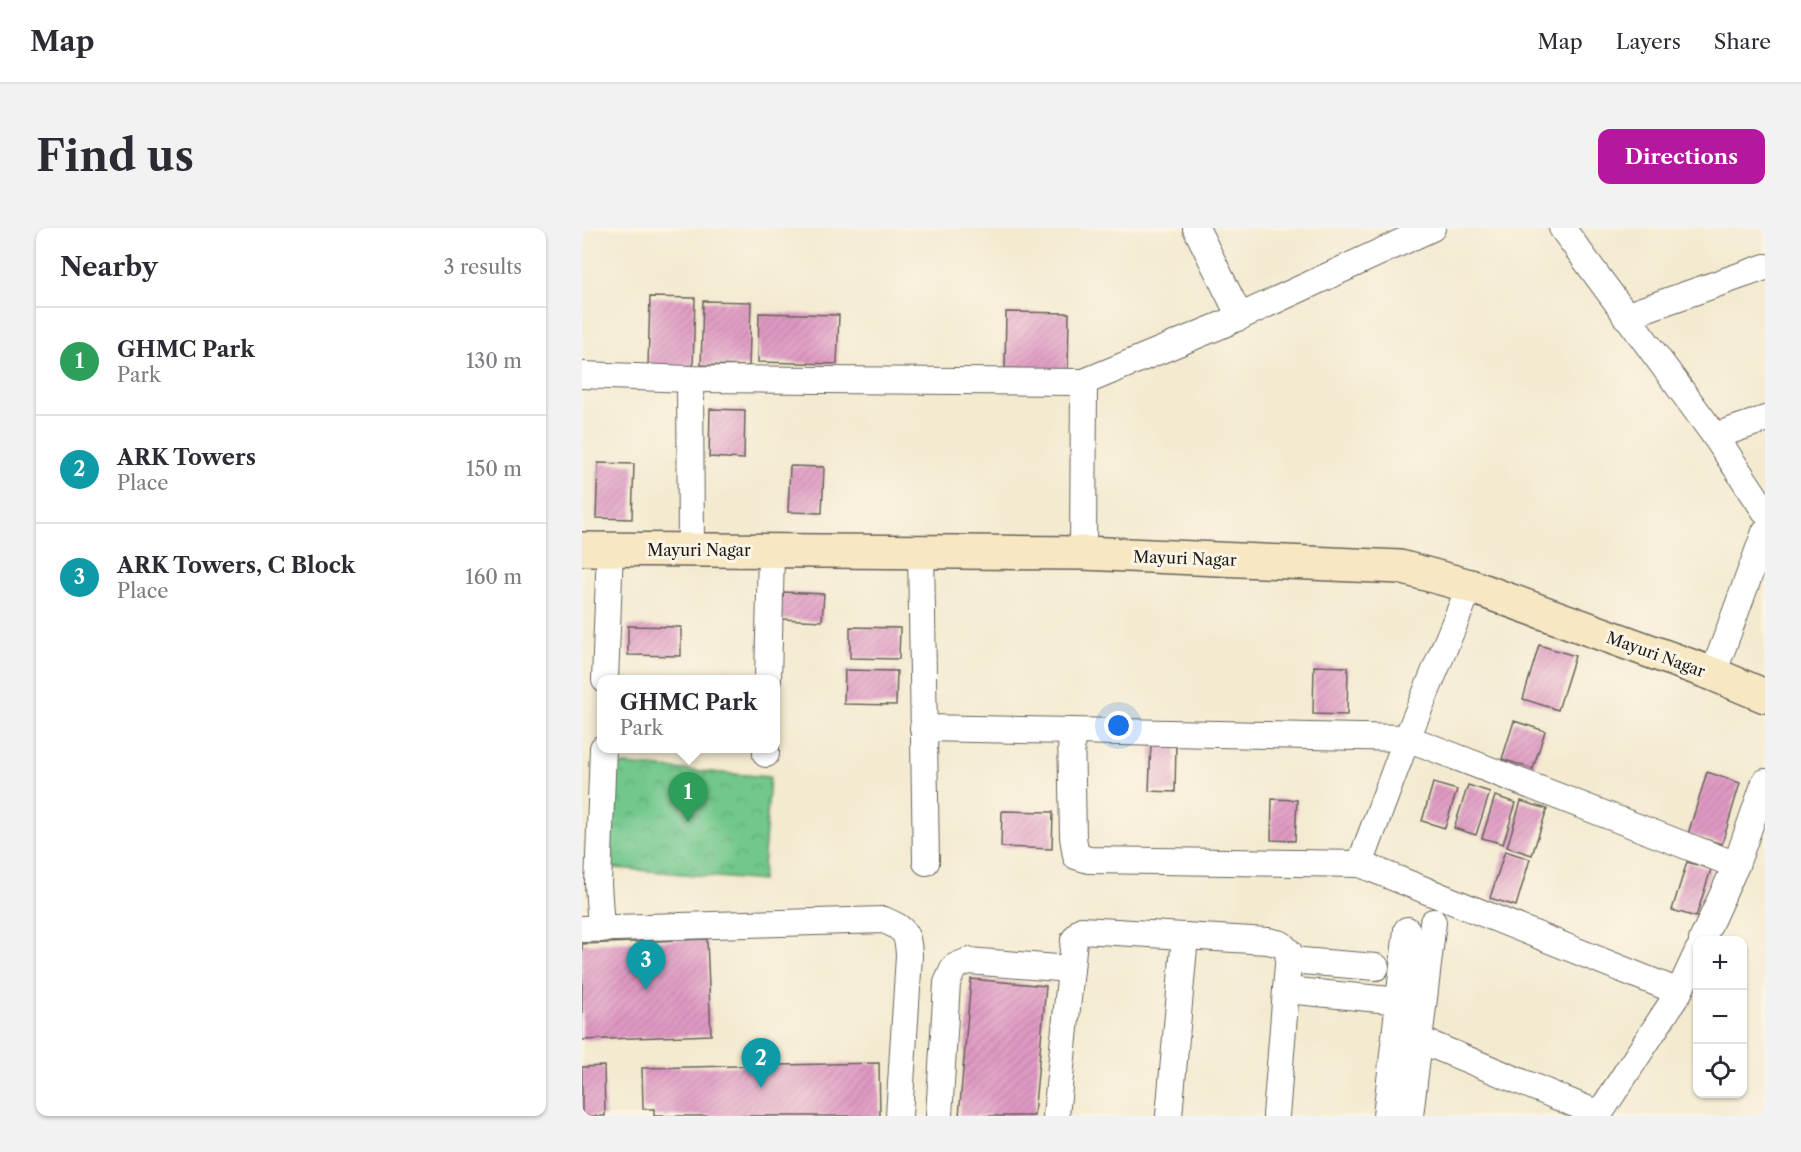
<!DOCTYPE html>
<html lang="en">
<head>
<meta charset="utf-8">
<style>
  body { margin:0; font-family:"Libre Caslon Text",serif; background:#f2f2f3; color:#2b2b33 }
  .controls { position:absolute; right:18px; bottom:18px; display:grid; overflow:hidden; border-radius:12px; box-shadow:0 2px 4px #0004 }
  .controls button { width:54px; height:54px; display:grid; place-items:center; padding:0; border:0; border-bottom:2px solid #e1e1e2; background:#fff; color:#2b2b33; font:30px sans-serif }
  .you { position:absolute; left:537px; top:498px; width:21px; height:21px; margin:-15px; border:4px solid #fff; border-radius:50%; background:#1a73e8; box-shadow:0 0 0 9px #1a73e833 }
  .badge { display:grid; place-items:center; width:39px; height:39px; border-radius:50%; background:#b5179e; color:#fff; font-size:20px; font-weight:700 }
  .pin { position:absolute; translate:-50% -50px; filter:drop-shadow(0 2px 3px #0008) }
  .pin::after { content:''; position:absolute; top:32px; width:21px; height:18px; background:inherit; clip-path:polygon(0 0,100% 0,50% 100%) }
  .popup { position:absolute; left:15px; top:447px; width:183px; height:78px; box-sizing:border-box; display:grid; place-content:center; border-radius:12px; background:#fff; filter:drop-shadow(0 2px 4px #0005); font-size:20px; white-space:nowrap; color:#7c7c81 }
  .popup b { font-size:22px; color:#2b2b33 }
  .popup::after { content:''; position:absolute; left:50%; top:100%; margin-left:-12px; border:12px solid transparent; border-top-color:#fff }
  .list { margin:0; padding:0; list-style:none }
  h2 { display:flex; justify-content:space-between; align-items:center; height:78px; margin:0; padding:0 24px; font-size:26px }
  h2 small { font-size:20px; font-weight:400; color:#7c7c81 }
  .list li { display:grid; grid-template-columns:39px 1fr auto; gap:18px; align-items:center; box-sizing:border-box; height:108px; padding:0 24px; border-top:2px solid #e1e1e2 }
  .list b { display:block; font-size:22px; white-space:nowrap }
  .list p { margin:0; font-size:20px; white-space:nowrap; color:#7c7c81 }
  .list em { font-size:20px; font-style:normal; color:#7c7c81 }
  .icon { flex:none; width:33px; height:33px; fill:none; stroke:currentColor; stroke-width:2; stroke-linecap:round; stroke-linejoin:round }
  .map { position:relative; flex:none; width:1183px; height:888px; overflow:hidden; border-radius:12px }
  header { display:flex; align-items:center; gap:36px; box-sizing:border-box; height:84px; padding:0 30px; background:#fff; border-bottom:2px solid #e1e1e2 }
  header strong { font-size:28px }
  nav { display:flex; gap:33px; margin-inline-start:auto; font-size:21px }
  .intro { display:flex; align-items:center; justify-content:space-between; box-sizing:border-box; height:144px; padding:0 36px }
  h1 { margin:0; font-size:42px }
  .button { padding:15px 27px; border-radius:12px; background:#b5179e; color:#fff; font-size:21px; font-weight:700 }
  main { display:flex; gap:36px; padding:0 36px }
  aside { flex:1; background:#fff; border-radius:12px; box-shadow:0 2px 4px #0004 }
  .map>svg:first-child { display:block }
  .park { fill:url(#park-crowns); stroke:#467254; stroke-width:1.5 }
  .building { fill:url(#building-hatch) }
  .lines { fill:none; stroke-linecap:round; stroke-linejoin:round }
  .street-casing { stroke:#67645b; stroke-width:28 }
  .secondary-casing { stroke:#67645b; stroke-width:36 }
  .street { stroke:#fff; stroke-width:26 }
  .secondary { stroke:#f7e8c3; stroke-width:33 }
  .labels { text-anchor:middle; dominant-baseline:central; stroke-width:6; stroke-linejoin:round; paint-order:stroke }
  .street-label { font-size:16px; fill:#1c1c1c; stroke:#fcf5e5 }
</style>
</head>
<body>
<header>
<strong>Map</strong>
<nav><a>Map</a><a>Layers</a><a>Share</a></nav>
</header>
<div class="intro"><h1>Find us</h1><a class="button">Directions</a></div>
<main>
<aside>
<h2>Nearby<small>3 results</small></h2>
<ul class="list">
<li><span class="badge" style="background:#2e9e5b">1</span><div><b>GHMC Park</b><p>Park</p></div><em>130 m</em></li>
<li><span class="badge" style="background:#0f9aa8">2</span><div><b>ARK Towers</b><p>Place</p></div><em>150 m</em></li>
<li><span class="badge" style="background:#0f9aa8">3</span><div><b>ARK Towers, C Block</b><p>Place</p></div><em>160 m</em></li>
</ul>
</aside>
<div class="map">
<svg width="1183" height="888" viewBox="0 0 1183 888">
  <defs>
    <pattern id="park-crowns" width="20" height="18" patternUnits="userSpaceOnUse" patternTransform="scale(1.5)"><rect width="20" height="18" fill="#71c78c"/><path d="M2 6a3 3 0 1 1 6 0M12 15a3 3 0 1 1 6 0" fill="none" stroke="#61aa78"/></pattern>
    <pattern id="building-hatch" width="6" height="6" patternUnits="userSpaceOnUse" patternTransform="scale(1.5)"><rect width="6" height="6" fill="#df99c3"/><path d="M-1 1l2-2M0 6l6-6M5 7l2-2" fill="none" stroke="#bf83a7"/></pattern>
  </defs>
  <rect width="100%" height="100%" fill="#fcf5e5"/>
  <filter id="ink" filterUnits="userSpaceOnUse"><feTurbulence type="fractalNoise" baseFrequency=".0167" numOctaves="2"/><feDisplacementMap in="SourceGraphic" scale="12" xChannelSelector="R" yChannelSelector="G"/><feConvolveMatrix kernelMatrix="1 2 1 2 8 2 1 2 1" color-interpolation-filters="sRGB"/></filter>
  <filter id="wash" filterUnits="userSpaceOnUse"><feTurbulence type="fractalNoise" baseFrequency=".008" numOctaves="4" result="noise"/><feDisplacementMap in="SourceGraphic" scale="24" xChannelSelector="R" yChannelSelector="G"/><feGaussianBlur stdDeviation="1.35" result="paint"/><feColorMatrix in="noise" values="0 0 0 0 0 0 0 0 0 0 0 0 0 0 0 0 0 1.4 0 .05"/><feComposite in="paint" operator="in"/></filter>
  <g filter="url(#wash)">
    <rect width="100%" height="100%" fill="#f3ead0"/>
    <polygon class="park" points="32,536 188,549 180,653 23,639"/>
    <g id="blocks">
      <g class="building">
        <polygon points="68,69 113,70 111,140 66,138"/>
        <polygon points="121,73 169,74 167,138 119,137"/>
        <polygon points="424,84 487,85 486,142 423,140"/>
        <polygon points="177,85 257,87 255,136 176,134"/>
        <polygon points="128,181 163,182 162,231 127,229"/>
        <polygon points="16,235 52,236 50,291 14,290"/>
        <polygon points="208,238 242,239 240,285 206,284"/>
        <polygon points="200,364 242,366 240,393 199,391"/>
        <polygon points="46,398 99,399 99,428 46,427"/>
        <polygon points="268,399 318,400 317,431 268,430"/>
        <polygon points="957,417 993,428 976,482 941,471"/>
        <polygon points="732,438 766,439 765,487 731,486"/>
        <polygon points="263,442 315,443 314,477 262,476"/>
        <polygon points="932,493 963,503 951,541 920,531"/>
        <polygon points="569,514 594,515 593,564 567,563"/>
        <polygon points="1125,544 1158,555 1140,616 1106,606"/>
        <polygon points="851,555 875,562 863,600 840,593"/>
        <polygon points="886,557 908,564 894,607 872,600"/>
        <polygon points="913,568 934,575 921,616 900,610"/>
        <polygon points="690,571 715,572 713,613 689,612"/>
        <polygon points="939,573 965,581 950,627 925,619"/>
        <polygon points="420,583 471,584 470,621 419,619"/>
        <polygon points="923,623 948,631 934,678 908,670"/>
        <polygon points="1105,634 1129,641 1114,689 1090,682"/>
        <polygon points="125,711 129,807 0,812 0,716"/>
        <polygon points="389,751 464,758 452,888 377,888"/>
        <polygon points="297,835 298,888 72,888 72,881 61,881 60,840"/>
        <polygon points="22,838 23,888 0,888 0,839"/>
      </g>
    </g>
  </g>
  <g filter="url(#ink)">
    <use href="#blocks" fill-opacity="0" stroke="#67645b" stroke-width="1.5"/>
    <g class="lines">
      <g class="street-casing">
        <g id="street">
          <polyline points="614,0 658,89"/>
          <polyline points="980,0 1133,208 1183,283"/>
          <polyline points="1043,88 1183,39"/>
          <polyline points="0,147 108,151 502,154"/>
          <polyline points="108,151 109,323"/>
          <polyline points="1133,208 1183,191"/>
          <polyline points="339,323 344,634"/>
          <polyline points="501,325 502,154 642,96 850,0"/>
          <polyline points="1131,446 1183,304"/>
          <polyline points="23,452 28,321"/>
          <polyline points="186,452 189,323"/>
          <polyline points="341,500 825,510 1154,637"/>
          <polyline points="489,503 491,609 494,628 507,632 778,636 825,510 888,358"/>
          <polyline points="184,526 184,520"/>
          <polyline points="778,636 1097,764"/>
          <path d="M0 701 302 692C323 701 326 705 327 728L317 888"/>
          <polyline points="19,701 16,656 21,520"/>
          <polyline points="1120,712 1154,637 1183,554"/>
          <polyline points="707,732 794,739"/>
          <polyline points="704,762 818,773"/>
          <polyline points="838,812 1017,886"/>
          <polyline points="357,888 365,755 372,739 386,733 489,741"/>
          <polyline points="474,888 492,712 500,702 686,713 699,716 707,724 694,888"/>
          <polyline points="587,888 603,708"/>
          <polyline points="804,888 825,702"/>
          <polyline points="828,888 851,694"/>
          <polyline points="1016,888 1097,764 1116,723"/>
        </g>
      </g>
      <g class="secondary-casing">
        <polyline id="secondary" points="0,321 501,325 818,339 888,358 1131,446 1183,468"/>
      </g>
      <use href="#street" class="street"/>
      <use href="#secondary" class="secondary"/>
    </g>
  </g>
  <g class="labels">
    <g class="street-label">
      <text x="117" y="322">Mayuri Nagar</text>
      <text transform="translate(603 330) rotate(2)">Mayuri Nagar</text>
      <text transform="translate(1074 426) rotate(20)">Mayuri Nagar</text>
    </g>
  </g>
</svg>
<div class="controls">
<button>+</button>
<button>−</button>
<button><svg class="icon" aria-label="locate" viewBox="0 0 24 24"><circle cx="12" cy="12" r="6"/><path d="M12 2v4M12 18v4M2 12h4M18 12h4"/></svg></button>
</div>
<div class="you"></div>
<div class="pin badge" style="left:106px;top:594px;background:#2e9e5b">1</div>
<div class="popup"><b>GHMC Park</b>Park</div>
<div class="pin badge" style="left:179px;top:860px;background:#0f9aa8">2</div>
<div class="pin badge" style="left:64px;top:762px;background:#0f9aa8">3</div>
</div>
</main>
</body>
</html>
